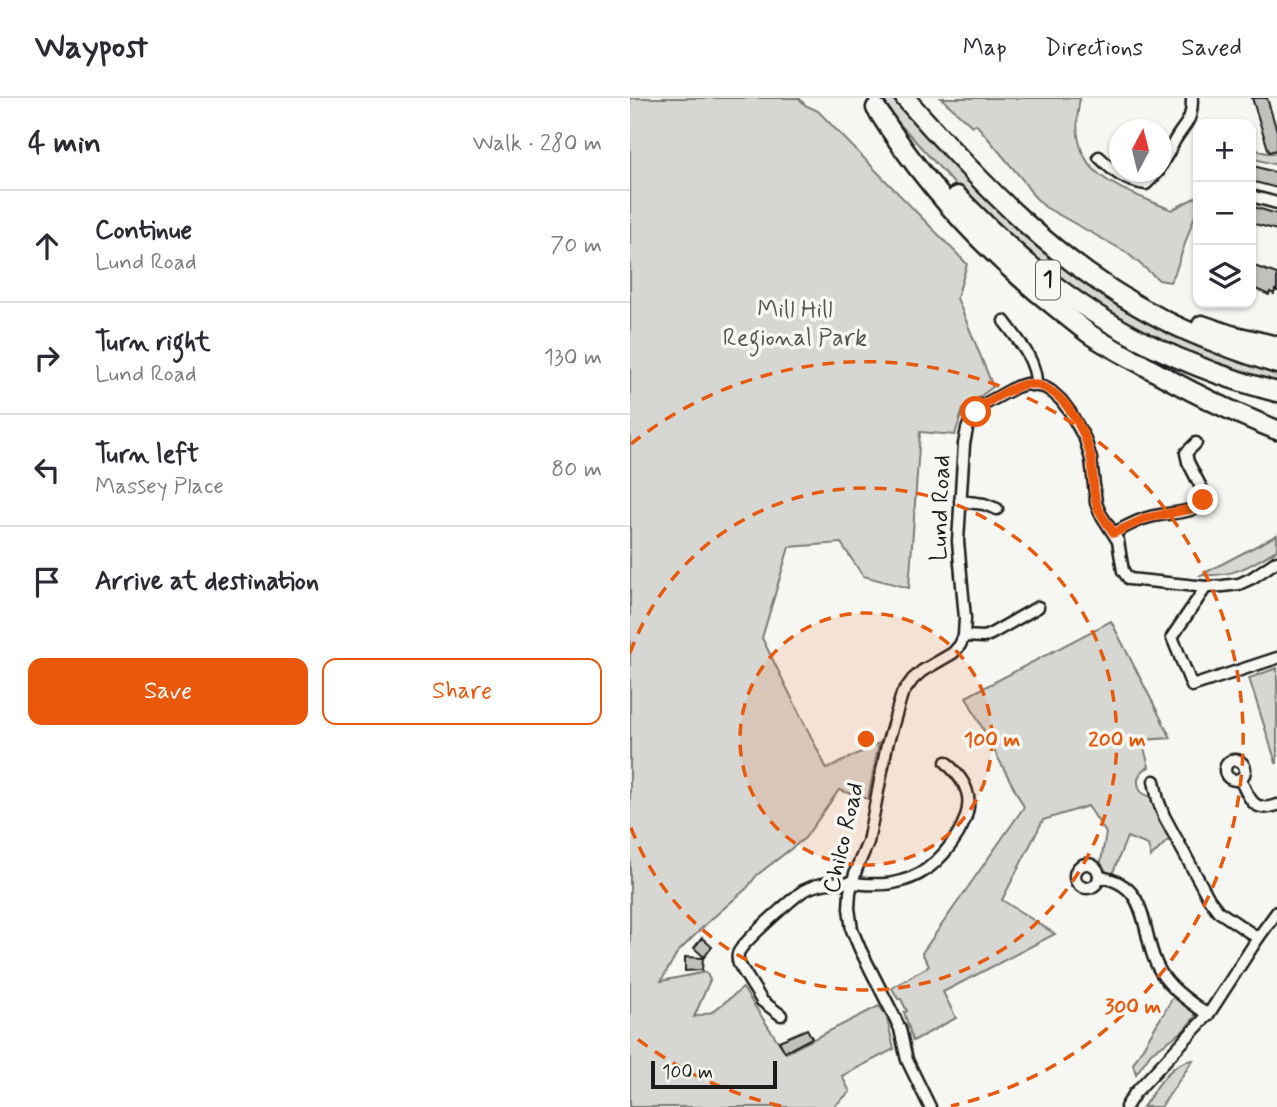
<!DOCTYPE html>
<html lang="en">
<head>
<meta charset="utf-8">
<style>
  body { margin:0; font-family:Mynerve,sans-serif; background:#f2f2f3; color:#2b2b33 }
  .controls { position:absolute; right:21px; top:21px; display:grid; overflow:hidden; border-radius:14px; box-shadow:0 2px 5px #0004 }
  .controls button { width:63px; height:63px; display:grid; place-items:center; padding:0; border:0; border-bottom:2px solid #e1e1e2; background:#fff; color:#2b2b33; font:35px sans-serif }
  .compass { position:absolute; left:479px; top:21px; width:63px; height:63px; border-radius:50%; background:#fff; box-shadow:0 2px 5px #0004; rotate:7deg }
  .scale { position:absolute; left:21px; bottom:18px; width:126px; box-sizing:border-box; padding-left:7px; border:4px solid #1c1c1c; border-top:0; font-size:19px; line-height:24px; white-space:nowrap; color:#1c1c1c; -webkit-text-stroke:5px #f6f6f2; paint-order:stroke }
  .stop { position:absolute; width:21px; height:21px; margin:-16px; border:5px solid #ea580c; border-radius:50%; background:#fff }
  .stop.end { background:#ea580c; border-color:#fff; box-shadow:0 2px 7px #0008 }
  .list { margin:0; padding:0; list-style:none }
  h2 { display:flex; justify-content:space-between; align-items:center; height:91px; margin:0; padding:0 28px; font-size:30px }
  h2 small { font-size:23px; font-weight:400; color:#7c7c81 }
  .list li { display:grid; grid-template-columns:46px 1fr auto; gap:21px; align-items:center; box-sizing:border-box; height:112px; padding:0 28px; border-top:2px solid #e1e1e2 }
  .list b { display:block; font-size:26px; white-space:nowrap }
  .list p { margin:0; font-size:23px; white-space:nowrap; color:#7c7c81 }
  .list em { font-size:23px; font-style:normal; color:#7c7c81 }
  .actions { display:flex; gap:14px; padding:21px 28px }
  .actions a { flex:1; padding:16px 0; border:2px solid #ea580c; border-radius:14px; text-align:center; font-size:24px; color:#ea580c }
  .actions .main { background:#ea580c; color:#fff }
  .icon { flex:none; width:38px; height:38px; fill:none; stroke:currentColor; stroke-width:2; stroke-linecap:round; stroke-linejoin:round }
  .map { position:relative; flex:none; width:647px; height:1009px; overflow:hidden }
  header { display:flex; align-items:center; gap:42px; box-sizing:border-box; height:98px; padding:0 35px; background:#fff; border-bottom:2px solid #e1e1e2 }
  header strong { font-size:33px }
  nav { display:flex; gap:38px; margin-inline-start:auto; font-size:24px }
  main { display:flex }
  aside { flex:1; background:#fff }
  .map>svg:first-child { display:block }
  .green { fill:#d6d6d2; stroke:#797977; stroke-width:2 }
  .building { fill:#c0c0bd; stroke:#1c1c1c; stroke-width:2 }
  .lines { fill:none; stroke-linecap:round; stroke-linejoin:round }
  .street-casing { stroke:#1c1c1c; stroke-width:15 }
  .highway-casing { stroke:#1c1c1c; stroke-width:23 }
  .street { stroke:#f6f6f2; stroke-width:10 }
  .highway { stroke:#f6f6f2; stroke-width:18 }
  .route { stroke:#ea580c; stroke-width:9 }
  .ring { fill:none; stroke:#e8590c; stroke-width:3.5; stroke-dasharray:12 9 }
  .labels { text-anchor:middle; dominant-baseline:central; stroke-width:7; stroke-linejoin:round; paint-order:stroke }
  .shield { fill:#f6f6f2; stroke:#5d5d5c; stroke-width:2 }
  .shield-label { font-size:23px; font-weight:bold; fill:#1c1c1c }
  .park-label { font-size:24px; fill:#545453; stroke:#f6f6f2 }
  .street-label { font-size:24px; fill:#1c1c1c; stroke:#f6f6f2 }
  .centre { fill:#e8590c; stroke:#f6f6f2; stroke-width:3.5 }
  .ring-label { font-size:21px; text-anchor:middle; font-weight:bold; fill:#e8590c; stroke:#f6f6f2; stroke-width:7; stroke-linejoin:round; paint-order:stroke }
</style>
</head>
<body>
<header>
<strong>Waypost</strong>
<nav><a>Map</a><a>Directions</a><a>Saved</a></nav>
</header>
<main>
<aside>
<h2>4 min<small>Walk · 280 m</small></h2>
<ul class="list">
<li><svg class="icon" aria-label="ahead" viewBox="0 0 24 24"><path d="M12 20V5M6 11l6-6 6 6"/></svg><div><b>Continue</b><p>Lund Road</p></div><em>70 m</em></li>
<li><svg class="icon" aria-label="right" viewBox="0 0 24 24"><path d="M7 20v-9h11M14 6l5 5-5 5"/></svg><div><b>Turn right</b><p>Lund Road</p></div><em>130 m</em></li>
<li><svg class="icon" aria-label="left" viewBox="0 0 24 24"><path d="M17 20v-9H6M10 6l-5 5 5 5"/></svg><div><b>Turn left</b><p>Massey Place</p></div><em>80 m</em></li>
<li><svg class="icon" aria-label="arrive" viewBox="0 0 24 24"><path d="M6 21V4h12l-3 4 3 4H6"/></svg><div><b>Arrive at destination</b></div></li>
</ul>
<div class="actions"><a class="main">Save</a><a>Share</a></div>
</aside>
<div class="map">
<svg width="647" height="1009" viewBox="0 0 647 1009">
  <rect width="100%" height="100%" fill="#f6f6f2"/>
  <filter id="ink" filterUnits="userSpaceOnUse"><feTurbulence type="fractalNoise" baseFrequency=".0143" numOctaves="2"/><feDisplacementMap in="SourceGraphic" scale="14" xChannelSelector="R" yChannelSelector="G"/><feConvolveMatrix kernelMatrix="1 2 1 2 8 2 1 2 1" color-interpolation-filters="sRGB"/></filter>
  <g filter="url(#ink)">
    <g class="green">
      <path d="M0 0H169L175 7 188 13 337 166 327 200 363 289 333 311 325 337 290 334 279 490 233 478 211 445 159 449 132 540 197 671 249 645 238 701 209 692 175 740 127 777 117 790 77 825 47 855 31 883 76 874 80 882 64 919 82 914 113 890C127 912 141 933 156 955L249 908 257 917V921L264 951 212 978 220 994 203 1009H0Z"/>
      <path d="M246 0H262C317 61 371 123 437 173 499 221 571 253 647 275V288L556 256 491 223 421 176 329 91Z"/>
      <path d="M311 0H450C435 77 483 87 542 112L568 98V111L562 125 545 175 540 184 529 182 496 154 415 109 403 97 392 81 346 26 342 28Z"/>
      <path d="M621 47C628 55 637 56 647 55V67L621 60Z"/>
      <path d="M647 437V452C618 468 606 479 571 477Z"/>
      <path d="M481 523 541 640 512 642 519 669C507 674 505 685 512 695L522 700 525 704 542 738 521 759 518 747 497 739 482 777 470 769 476 735 458 708 413 722 372 802 425 836 313 894 326 920 283 943 274 914 277 913 271 901H268L262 890 299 868 292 855 394 709 336 599Z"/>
      <polygon points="647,570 647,665 646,665 619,580"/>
      <polygon points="545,896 565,912 565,919 553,933 521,955 506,976 503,966"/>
      <path d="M563 962 531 1009H513C527 990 538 965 563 962Z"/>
    </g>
    <g class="building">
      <polygon points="622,0 637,0 647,33 647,52 639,54"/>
      <polygon points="621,67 647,75 647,90 621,83"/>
      <polygon points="621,108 647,116 647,132 621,125"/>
      <polygon points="621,167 647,176 647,193 645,192 644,196 640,194 639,197 621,189"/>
      <polygon points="72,840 82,849 74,859 64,850"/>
      <polygon points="55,859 73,860 72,872 55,873"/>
      <polygon points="177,931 182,940 155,954 149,943"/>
    </g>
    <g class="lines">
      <g class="street-casing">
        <g id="street">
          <path d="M469 59C484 74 494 83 516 86L528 74"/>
          <path d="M531 67C536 59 541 50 545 42 556 24 562 24 562 0"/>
          <polyline points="621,98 647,105"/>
          <path d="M374 223C388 242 407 263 406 287"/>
          <polyline points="330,403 354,406 367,411"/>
          <path d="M484 435C495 429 507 422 520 419 533 415 558 416 569 408 574 404 574 399 573 393L558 364 556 355 566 345"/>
          <polyline points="576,489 542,539 562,588 647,560"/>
          <polyline points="334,538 354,539 361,536 408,509"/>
          <circle cx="605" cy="672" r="10"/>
          <path d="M610 681C619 699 623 716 647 707"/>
          <polyline points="524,683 528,702 534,718 579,801 588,813 628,840"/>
          <circle cx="457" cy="778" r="12"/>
          <path d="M469 779C523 786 509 838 530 873 541 892 561 904 578 917"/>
          <path d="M151 917 132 903 109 866C108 862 107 861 108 856 110 846 162 801 173 793 177 791 183 788 188 787 212 780 238 790 263 785 274 783 287 778 297 771 317 756 345 720 337 694 334 682 324 673 316 664"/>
          <polyline points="300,1009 277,962 270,931 265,920 230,851 222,832 219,810 220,794 226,772 238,744 257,647 272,596 283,581 292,573 323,555 330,547 334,538 335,520 328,443 334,346 337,331 341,322 353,307 386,289 396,286 414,289 421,293 431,302 440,314 455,341 461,361 466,405 470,415 488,443 493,473 499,481 576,489 593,488 609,486 622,480 647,463"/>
          <polyline points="496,1009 505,995 578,917 628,840 647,814"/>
        </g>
      </g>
      <g class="highway-casing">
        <g id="highway">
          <path d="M275 0C351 86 428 168 532 221 569 240 608 253 647 266"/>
          <path d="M246 10C294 86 357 155 428 211 439 220 450 229 461 237 476 247 492 255 508 264 553 290 599 313 647 332"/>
          <path d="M327 98C353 125 380 151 409 175 478 232 561 272 647 294"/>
          <polyline points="572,227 601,237 647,248"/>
        </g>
      </g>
      <use href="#street" class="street"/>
      <use href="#highway" class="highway"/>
    </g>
  </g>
  <g class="lines" filter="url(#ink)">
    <path class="route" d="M346 314C353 306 362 301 372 296 380 292 388 287 397 286 432 285 454 331 461 359 464 375 462 392 467 408 471 418 478 427 484 435L516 420 566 410 573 402"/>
  </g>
  <circle cx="236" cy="641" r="126" fill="#e8590c" fill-opacity=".12"/>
  <g class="ring">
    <circle cx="236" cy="641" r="126"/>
    <path d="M0 555A251 251 0 1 1 0 727"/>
    <path d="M151 1008A377 377 0 0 1 1 936M1 346A377 377 0 1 1 321 1008"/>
  </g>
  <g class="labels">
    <rect class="shield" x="406" y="162.5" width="24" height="39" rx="5"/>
    <g class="shield-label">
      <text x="418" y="182">1</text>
    </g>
    <g class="park-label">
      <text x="165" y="212">Mill Hill<tspan x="165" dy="28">Regional Park</tspan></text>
    </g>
    <g class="street-label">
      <text transform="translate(311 410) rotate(-88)">Lund Road</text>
      <text transform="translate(214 740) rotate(-77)">Chilco Road</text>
    </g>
  </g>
  <circle cx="236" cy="641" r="10" class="centre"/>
  <g class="ring-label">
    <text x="362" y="648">100 m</text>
    <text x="487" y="648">200 m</text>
    <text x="503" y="915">300 m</text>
  </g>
</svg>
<div class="controls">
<button>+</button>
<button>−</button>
<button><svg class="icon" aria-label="layers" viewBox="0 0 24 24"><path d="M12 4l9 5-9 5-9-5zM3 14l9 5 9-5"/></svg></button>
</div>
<svg class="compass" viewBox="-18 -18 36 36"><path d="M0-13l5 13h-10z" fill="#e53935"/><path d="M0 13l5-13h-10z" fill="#7c7c81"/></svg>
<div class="scale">100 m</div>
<div class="stop" style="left:346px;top:314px"></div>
<div class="stop end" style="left:573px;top:402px"></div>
</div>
</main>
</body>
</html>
